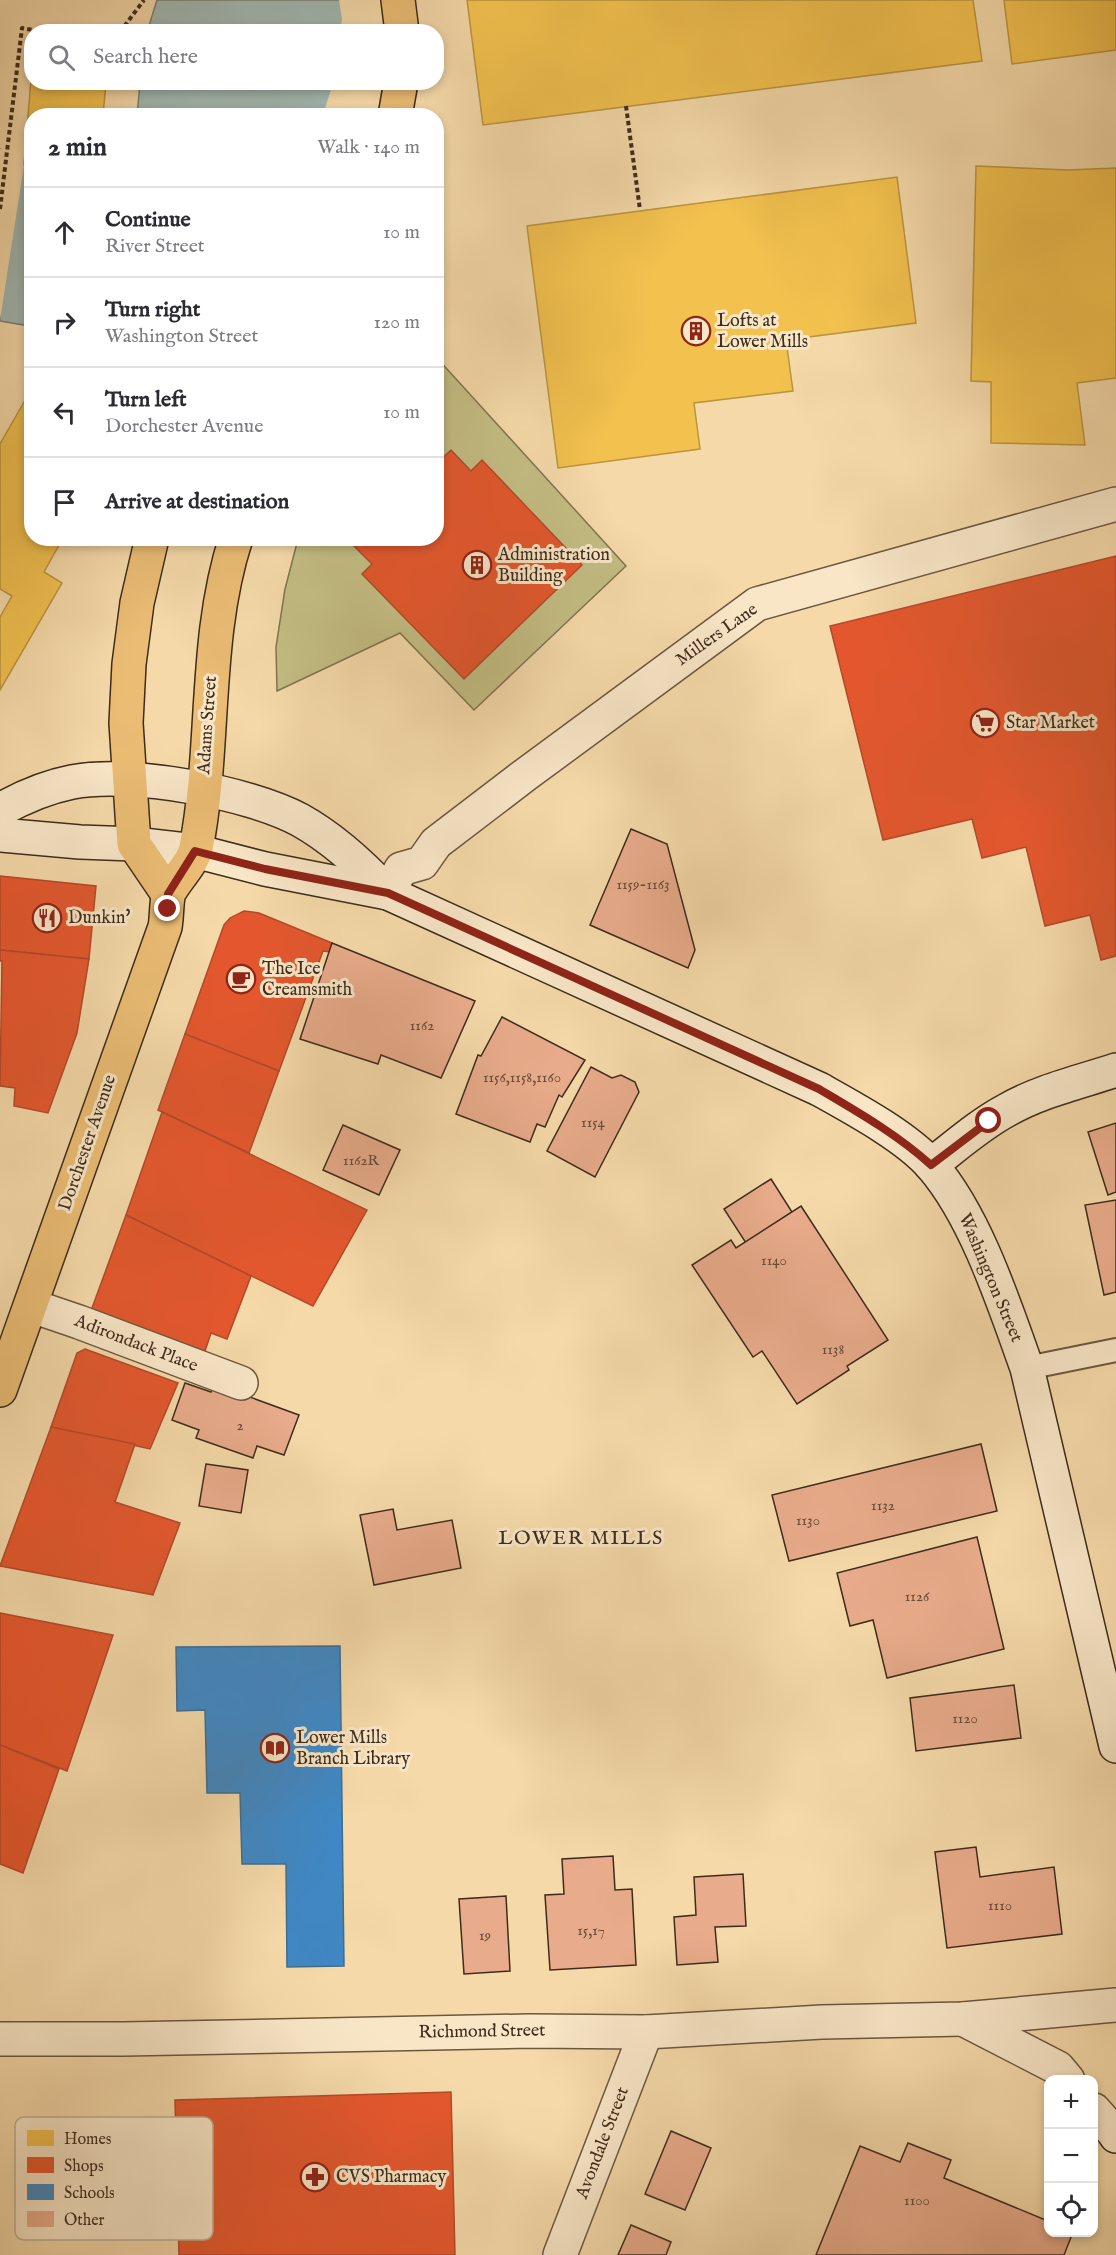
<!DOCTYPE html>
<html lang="en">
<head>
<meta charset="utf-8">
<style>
  body { margin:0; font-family:"IM FELL English",serif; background:#f2f2f3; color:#2b2b33 }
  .controls { position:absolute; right:18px; bottom:18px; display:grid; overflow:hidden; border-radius:12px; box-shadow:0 3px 9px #0003 }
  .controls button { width:54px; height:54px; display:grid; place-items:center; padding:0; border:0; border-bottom:2px solid #e1e1e2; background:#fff; color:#2b2b33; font:30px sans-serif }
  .stop { position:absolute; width:18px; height:18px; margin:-14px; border:4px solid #8f2418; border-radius:50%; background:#fff }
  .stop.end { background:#8f2418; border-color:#fff; box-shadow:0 2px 6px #0008 }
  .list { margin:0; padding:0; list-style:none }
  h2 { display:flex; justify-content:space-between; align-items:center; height:78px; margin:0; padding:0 24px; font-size:26px }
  h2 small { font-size:20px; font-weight:400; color:#7c7c81 }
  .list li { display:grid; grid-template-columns:39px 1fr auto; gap:18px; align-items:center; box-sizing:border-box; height:90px; padding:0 24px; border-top:2px solid #e1e1e2 }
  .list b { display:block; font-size:22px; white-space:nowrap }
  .list p { margin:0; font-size:20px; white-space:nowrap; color:#7c7c81 }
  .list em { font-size:20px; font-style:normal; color:#7c7c81 }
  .icon { flex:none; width:33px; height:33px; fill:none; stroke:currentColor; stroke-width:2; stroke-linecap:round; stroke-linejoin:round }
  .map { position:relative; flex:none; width:1116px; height:2255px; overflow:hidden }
  .search { position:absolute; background:#fff; box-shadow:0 3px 9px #0003; left:24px; top:24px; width:420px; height:66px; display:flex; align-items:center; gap:15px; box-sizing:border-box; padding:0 21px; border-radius:24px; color:#7c7c81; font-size:22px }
  .panel { position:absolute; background:#fff; box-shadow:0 3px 9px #0003; left:24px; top:108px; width:420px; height:438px; border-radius:24px }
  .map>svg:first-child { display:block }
  .green { fill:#c3bd83; stroke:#807450; stroke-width:1.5 }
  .water { fill:#a0b8b3; stroke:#798077; stroke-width:1.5 }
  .pier { fill:#f5d9a9 }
  .homes { fill:#f2c14e; stroke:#bc943f; stroke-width:1.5 }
  .shops { fill:#e4572e; stroke:#b24a29; stroke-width:1.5 }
  .schools { fill:#3f88c5; stroke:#3f6c92; stroke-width:1.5 }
  .building { fill:#e8ab8b; stroke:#3e2c1c; stroke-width:1.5 }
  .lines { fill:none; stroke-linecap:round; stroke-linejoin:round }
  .lane-casing { stroke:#6c573f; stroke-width:26 }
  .street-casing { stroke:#6c573f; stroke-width:36 }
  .secondary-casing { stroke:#3e2c1c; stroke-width:36 }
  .primary-casing { stroke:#3e2c1c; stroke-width:36 }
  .path { stroke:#3e2c1c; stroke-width:4; stroke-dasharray:4.5 3; stroke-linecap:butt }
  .lane { stroke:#f8e6c7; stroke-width:22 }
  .street { stroke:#f8e6c7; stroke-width:33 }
  .secondary { stroke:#f8e6c7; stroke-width:33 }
  .primary { stroke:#eabc74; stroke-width:33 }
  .route { stroke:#8f2418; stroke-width:8 }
  .labels { text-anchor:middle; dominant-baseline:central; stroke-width:6; stroke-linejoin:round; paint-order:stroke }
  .number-label { font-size:15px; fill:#684c38 }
  .poi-label { font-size:18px; fill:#3e2c1c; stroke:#f8e6c7; text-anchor:start }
  .street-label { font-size:18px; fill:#3e2c1c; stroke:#f8e6c7 }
  .neighbourhood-label { font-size:20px; letter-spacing:1.5px; fill:#3e2c1c; stroke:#f8e6c7 }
  .key { fill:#f8e6c7; stroke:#c0ae94; stroke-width:1.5 }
  .key-label { font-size:16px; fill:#3e2c1c }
</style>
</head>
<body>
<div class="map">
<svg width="1116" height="2255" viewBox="0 0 1116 2255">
  <rect width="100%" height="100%" fill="#f5d9a9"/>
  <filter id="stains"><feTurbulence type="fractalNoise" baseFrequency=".00333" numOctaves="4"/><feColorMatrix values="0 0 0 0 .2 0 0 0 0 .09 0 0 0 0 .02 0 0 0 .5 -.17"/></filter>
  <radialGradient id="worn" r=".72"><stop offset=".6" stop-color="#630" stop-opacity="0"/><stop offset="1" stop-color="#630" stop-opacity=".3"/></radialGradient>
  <polygon class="green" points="437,358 626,566 474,710 400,633 277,691 276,647 285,589 298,539 436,538"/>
  <g class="water">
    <polygon points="157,0 400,0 404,32 147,32"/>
    <polygon points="140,83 406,83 399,115 137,116"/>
    <polygon points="0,149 32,166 31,331 29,326 0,321"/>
  </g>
  <g class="pier">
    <polygon points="339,0 400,0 404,31 340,31 342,19"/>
    <polygon points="333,83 406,83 399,116 323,115"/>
    <polygon points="26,148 24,165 0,320 0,149"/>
  </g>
  <g class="homes">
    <polygon points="467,0 973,0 982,61 483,125"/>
    <polygon points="1004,0 1116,0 1116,50 1012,64"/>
    <polygon points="32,67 32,82 106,82 103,116 32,116 32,166 24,165"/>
    <polygon points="976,166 1068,170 1116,168 1116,378 1077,383 1085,445 991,443 991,382 971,381"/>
    <polygon points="897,177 916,323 786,340 793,391 694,403 700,449 558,468 527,226"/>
    <polygon points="32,388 32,538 63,538 44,572 62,583 0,690 0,617 12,596 0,589 0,444"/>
  </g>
  <g class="shops">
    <polygon points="451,450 471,471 482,460 582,565 464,679 362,574 372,564 352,544 359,538 436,538 436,464"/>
    <polygon points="1116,556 1116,956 1101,960 1090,915 1045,926 1026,847 982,858 972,819 883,840 830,626"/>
    <polygon points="0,876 96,886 89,959 0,950"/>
    <polygon points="244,911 259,913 332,943 330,952 323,951 279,1071 185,1034 224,925 230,918"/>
    <polygon points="0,950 89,959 77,1033 48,1113 14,1106 15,1088 0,1086 2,961 0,961"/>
    <polygon points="185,1034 279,1071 249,1153 158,1110"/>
    <polygon points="162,1112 367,1210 313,1306 126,1215"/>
    <polygon points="126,1215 251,1276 227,1339 211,1333 203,1357 88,1319"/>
    <polygon points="85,1349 178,1383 150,1449 51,1427 77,1353"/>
    <polygon points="51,1427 135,1444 115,1502 180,1523 153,1595 0,1566"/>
    <polygon points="0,1613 113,1635 67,1771 0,1745"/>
    <polygon points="0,1745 59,1769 23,1873 0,1864"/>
    <polygon points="451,2092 455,2255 179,2255 175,2100"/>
  </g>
  <polygon class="schools" points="340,1646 344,1966 287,1967 286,1864 242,1864 240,1793 207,1793 205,1710 177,1711 176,1647"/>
  <g class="building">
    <polygon points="631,829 667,844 695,950 688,968 590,925"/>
    <polygon points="332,943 475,1001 441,1078 381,1055 378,1064 300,1039"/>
    <polygon points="502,1017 585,1060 562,1097 559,1095 545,1127 537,1124 530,1142 456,1114 478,1055 481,1056"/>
    <polygon points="591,1067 612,1078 621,1075 635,1082 639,1092 595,1177 547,1151"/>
    <polygon points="1116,1123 1116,1192 1108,1195 1088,1132"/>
    <polygon points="343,1125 400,1150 379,1195 323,1170"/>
    <polygon points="771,1179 792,1212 746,1243 724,1209"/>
    <polygon points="1116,1200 1116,1292 1104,1295 1085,1205"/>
    <polygon points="801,1206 888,1340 847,1366 849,1370 797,1404 762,1351 753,1357 692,1265 731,1240 736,1248"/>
    <polygon points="185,1383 211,1392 214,1384 299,1415 284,1455 257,1446 253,1458 196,1438 199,1430 172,1420"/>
    <polygon points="981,1444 997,1511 789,1561 772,1495"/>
    <polygon points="206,1464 248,1470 241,1513 199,1506"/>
    <polygon points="393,1509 397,1530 452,1520 461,1568 374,1585 360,1515"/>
    <polygon points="977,1537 1004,1649 887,1678 873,1620 850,1626 837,1573"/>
    <polygon points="1014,1685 1021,1738 916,1751 910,1698"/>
    <polygon points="976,1847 980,1877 1054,1867 1062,1934 947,1948 935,1852"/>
    <polygon points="613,1856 615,1890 632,1889 636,1965 550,1970 545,1895 564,1894 562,1859"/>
    <polygon points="743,1874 746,1926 715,1927 718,1962 677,1965 674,1917 696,1915 694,1877"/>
    <polygon points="506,1896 510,1971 464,1974 459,1899"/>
    <polygon points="671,2131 711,2148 685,2210 645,2194"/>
    <polygon points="908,2143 951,2160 944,2178 1048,2221 1048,2232 1073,2232 1064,2255 816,2255 860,2146 900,2162"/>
    <polygon points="631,2225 671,2242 666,2255 618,2255"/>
  </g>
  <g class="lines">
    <g class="lane-casing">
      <polyline id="lane" points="1027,1368 1116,1350"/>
    </g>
    <g class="street-casing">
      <g id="street">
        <polyline points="388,893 401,869 422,863 436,843 525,775 757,604 1116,504"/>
        <polyline points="32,1306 79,1322 241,1383"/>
        <polyline points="963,2019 1058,2068 1068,2080"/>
        <polyline points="0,2039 124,2039 529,2031 646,2032 822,2022 963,2019 1116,2005"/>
        <polyline points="1094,2110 1115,2134"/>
        <polyline points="560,2255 646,2032"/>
      </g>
    </g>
    <g class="secondary-casing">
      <g id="secondary">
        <path d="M0 810C23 797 47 787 72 782 131 771 248 792 300 820 334 839 362 865 388 893"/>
        <path d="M0 835 80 842 134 844 195 851 265 869 388 893 819 1089C853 1108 907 1137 932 1166 976 1217 1004 1304 1027 1368L1116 1746"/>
        <path d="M931 1165C956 1146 979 1125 1007 1110 1040 1091 1080 1082 1116 1070"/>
        <polyline points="1116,2131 1116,2136"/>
      </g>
    </g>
    <g class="primary-casing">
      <g id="primary">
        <polyline points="398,0 402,32"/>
        <polyline points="395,116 401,82"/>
        <polyline points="152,538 137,603 129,664 126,723 134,844 168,894"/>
        <path d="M0 1390 165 927C167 918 166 898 170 891 177 878 193 863 196 848 216 746 203 639 236 538"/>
      </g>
    </g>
    <g class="path">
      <polyline points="120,32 144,0"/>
      <polyline points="626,106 640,210"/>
      <polyline points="0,209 22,28 44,32"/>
    </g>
    <use href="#lane" class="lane"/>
    <use href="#street" class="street"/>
    <use href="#secondary" class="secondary"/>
    <use href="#primary" class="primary"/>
  </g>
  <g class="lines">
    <path class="route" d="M168 909V894L195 851 265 869 388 893 819 1089C858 1112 898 1135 931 1165L989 1121"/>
  </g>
  <defs>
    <g id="building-ring" transform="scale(1.5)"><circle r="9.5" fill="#f8e6c7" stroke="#8f2418" stroke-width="1.5"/><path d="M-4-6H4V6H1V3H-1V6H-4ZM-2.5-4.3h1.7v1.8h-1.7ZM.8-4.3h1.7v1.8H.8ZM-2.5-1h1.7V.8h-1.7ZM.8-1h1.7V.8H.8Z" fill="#8f2418"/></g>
    <g id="supermarket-ring" transform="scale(1.5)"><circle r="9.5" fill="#f8e6c7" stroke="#8f2418" stroke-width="1.5"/><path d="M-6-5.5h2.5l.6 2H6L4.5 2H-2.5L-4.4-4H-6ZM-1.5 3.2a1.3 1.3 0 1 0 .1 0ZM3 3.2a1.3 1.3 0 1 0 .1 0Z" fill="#8f2418"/></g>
    <g id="restaurant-ring" transform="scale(1.5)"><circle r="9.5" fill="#f8e6c7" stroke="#8f2418" stroke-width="1.5"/><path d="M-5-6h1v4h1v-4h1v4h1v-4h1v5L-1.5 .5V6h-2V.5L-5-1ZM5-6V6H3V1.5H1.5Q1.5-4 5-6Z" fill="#8f2418"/></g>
    <g id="cafe-ring" transform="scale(1.5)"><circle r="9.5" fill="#f8e6c7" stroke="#8f2418" stroke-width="1.5"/><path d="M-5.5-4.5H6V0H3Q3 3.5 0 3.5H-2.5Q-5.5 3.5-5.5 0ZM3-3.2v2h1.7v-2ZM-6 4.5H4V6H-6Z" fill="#8f2418"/></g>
    <g id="library-ring" transform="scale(1.5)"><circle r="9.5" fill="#f8e6c7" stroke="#8f2418" stroke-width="1.5"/><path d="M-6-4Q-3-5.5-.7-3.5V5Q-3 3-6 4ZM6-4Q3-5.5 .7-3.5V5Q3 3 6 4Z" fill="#8f2418"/></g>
    <g id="pharmacy-ring" transform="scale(1.5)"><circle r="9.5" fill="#f8e6c7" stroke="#8f2418" stroke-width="1.5"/><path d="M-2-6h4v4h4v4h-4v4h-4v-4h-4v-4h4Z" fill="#8f2418"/></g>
  </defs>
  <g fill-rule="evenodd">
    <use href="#building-ring" x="696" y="331"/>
    <use href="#building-ring" x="477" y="565"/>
    <use href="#supermarket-ring" x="985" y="723"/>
    <use href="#restaurant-ring" x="47" y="918"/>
    <use href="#cafe-ring" x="241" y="979"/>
    <use href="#library-ring" x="275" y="1748"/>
    <use href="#pharmacy-ring" x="315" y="2177"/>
  </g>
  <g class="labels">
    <g class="number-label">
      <text x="643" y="884">1159-1163</text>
      <text x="422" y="1025">1162</text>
      <text x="522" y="1077">1156,1158,1160</text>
      <text x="593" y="1122">1154</text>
      <text x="361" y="1160">1162R</text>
      <text x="774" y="1260">1140</text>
      <text x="833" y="1349">1138</text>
      <text x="240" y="1425">2</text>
      <text x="883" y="1505">1132</text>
      <text x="808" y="1520">1130</text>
      <text x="917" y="1596">1126</text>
      <text x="965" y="1718">1120</text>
      <text x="1000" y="1905">1110</text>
      <text x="591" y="1930">15,17</text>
      <text x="485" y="1935">19</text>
      <text x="917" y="2200">1100</text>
    </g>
    <g class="poi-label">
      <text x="717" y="321">Lofts at<tspan x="717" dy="21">Lower Mills</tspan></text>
      <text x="498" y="555">Administration<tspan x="498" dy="21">Building</tspan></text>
      <text x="1006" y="723">Star Market</text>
      <text x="68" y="918">Dunkin'</text>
      <text x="262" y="969">The Ice<tspan x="262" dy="21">Creamsmith</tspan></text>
      <text x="296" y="1738">Lower Mills<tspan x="296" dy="21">Branch Library</tspan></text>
      <text x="336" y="2177">CVS Pharmacy</text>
    </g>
    <g class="street-label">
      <text transform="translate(717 635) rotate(-35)">Millers Lane</text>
      <text transform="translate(208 725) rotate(-86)">Adams Street</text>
      <text transform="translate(88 1143) rotate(-71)">Dorchester Avenue</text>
      <text transform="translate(990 1278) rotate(67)">Washington Street</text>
      <text transform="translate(136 1344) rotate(21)">Adirondack Place</text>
      <text transform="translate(482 2032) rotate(-1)">Richmond Street</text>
      <text transform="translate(603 2143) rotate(-69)">Avondale Street</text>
    </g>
    <g class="neighbourhood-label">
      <text x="581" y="1538">LOWER MILLS</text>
    </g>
  </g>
  <rect x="15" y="2117" width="198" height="123" rx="9" class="key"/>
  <rect x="27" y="2130" width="27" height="16" fill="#f2c14e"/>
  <rect x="27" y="2157" width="27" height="16" fill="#e4572e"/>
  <rect x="27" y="2184" width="27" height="16" fill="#3f88c5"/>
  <rect x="27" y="2211" width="27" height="16" fill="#e8ab8b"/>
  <g class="key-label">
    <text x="64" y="2144">Homes</text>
    <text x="64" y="2171">Shops</text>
    <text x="64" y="2198">Schools</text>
    <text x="64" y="2225">Other</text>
  </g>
  <rect width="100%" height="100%" filter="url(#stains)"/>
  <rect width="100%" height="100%" fill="url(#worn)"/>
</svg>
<div class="controls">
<button>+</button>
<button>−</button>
<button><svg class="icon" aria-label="locate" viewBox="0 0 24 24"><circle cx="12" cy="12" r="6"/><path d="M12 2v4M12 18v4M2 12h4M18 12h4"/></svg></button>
</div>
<div class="stop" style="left:989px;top:1121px"></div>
<div class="stop end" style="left:168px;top:909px"></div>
<div class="search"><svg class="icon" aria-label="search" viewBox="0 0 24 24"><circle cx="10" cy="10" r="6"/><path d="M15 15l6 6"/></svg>Search here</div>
<section class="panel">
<h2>2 min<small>Walk · 140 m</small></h2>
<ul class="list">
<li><svg class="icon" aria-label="ahead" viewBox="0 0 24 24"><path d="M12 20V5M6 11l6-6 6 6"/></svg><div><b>Continue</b><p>River Street</p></div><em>10 m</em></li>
<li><svg class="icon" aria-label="right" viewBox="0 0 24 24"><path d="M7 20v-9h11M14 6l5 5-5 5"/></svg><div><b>Turn right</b><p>Washington Street</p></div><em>120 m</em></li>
<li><svg class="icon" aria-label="left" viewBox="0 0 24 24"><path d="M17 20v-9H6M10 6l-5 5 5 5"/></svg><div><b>Turn left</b><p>Dorchester Avenue</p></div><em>10 m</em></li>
<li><svg class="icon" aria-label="arrive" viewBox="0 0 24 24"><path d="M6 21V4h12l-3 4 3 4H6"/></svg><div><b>Arrive at destination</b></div></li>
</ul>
</section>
</div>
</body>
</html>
